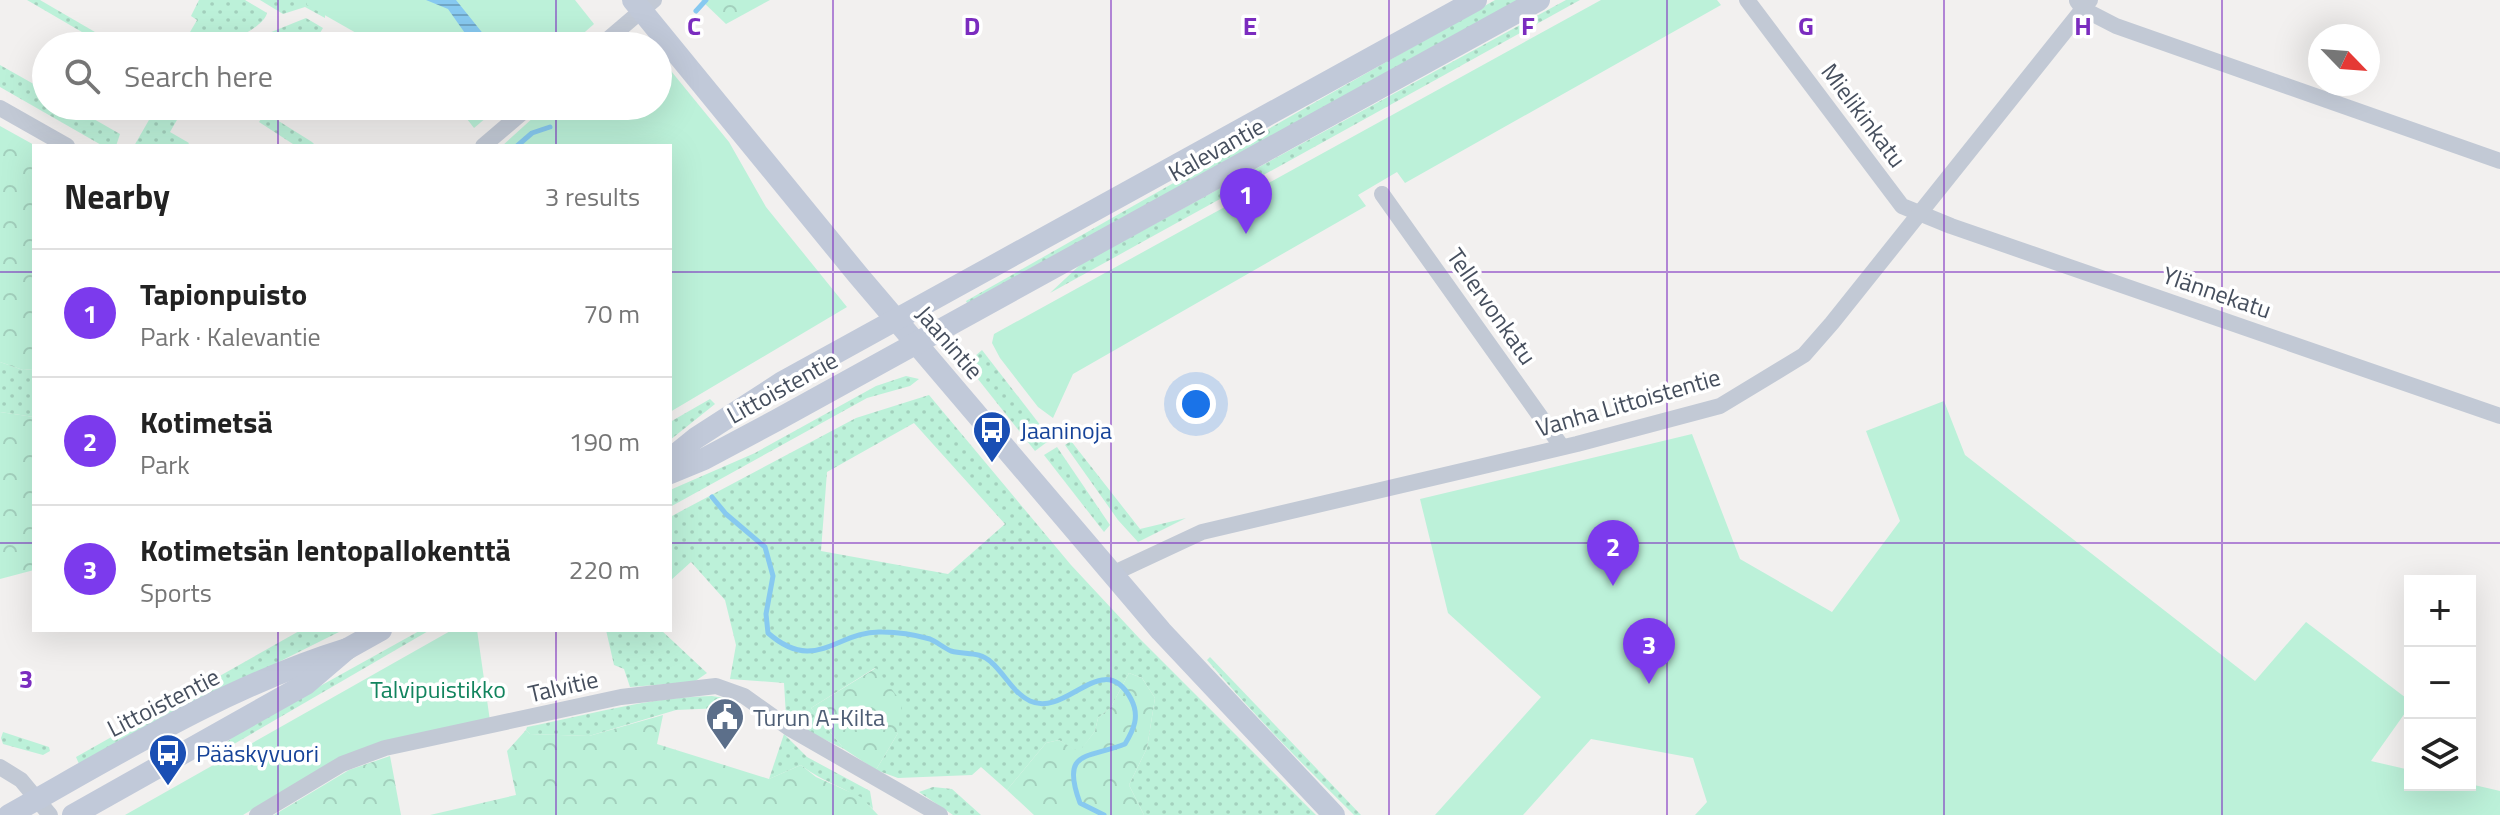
<!DOCTYPE html>
<html lang="en">
<head>
<meta charset="utf-8">
<style>
  body { margin:0; font-family:"Titillium Web",sans-serif; background:#f6f6f6; color:#222 }
  .controls { position:absolute; right:24px; bottom:24px; display:grid; overflow:hidden; border-radius:0px; box-shadow:0 8px 32px #0002 }
  .controls button { width:72px; height:72px; display:grid; place-items:center; padding:0; border:0; border-bottom:2px solid #e0e0e0; background:#fff; color:#222; font:40px sans-serif }
  .compass { position:absolute; left:2308px; top:24px; width:72px; height:72px; border-radius:50%; background:#fff; box-shadow:0 8px 32px #0002; rotate:115deg }
  .you { position:absolute; left:1196px; top:404px; width:28px; height:28px; margin:-20px; border:6px solid #fff; border-radius:50%; background:#1a73e8; box-shadow:0 0 0 12px #1a73e833 }
  .badge { display:grid; place-items:center; width:52px; height:52px; border-radius:50%; background:#7c3aed; color:#fff; font-size:26px; font-weight:700 }
  .pin { position:absolute; translate:-50% -66px; filter:drop-shadow(0 2px 4px #0008) }
  .pin::after { content:''; position:absolute; top:42px; width:28px; height:24px; background:inherit; clip-path:polygon(0 0,100% 0,50% 100%) }
  .list { margin:0; padding:0; list-style:none }
  h2 { display:flex; justify-content:space-between; align-items:center; height:104px; margin:0; padding:0 32px; font-size:34px }
  h2 small { font-size:26px; font-weight:400; color:#767676 }
  .list li { display:grid; grid-template-columns:52px 1fr auto; gap:24px; align-items:center; box-sizing:border-box; height:128px; padding:0 32px; border-top:2px solid #e0e0e0 }
  .list b { display:block; font-size:30px; white-space:nowrap }
  .list p { margin:0; font-size:26px; white-space:nowrap; color:#767676 }
  .list em { font-size:26px; font-style:normal; color:#767676 }
  .icon { flex:none; width:44px; height:44px; fill:none; stroke:currentColor; stroke-width:2; stroke-linecap:round; stroke-linejoin:round }
  .map { position:relative; flex:none; width:2500px; height:815px; overflow:hidden }
  .search { position:absolute; background:#fff; box-shadow:0 8px 32px #0002; left:32px; top:32px; width:640px; height:88px; display:flex; align-items:center; gap:20px; box-sizing:border-box; padding:0 28px; border-radius:44px; color:#767676; font-size:30px }
  .panel { position:absolute; background:#fff; box-shadow:0 8px 32px #0002; left:32px; top:144px; width:640px; height:488px; border-radius:0px }
  .map>svg:first-child { display:block }
  .grass { fill:url(#grass-dots); fill-rule:evenodd }
  .forest { fill:url(#forest-crowns) }
  .park { fill:#bcf1d9 }
  .water { fill:url(#water-rules) }
  .lines { fill:none; stroke-linecap:round; stroke-linejoin:round }
  .stream { stroke:#87c9f0; stroke-width:5 }
  .minor { stroke:#c2c9d5; stroke-width:16 }
  .secondary { stroke:#c1c9d9; stroke-width:22 }
  .grid { fill:none; stroke:#7b2cbf; stroke-width:2; stroke-opacity:0.55 }
  .labels { text-anchor:middle; dominant-baseline:central; stroke-width:7; stroke-linejoin:round; paint-order:stroke }
  .street-label { font-size:24px; fill:#464f5e; stroke:#fff }
  .transit-label { font-size:24px; fill:#164399; stroke:#fff; text-anchor:start }
  .park-label { font-size:24px; fill:#12845e; stroke:#fff }
  .service-label { font-size:24px; fill:#4e5e75; stroke:#fff; text-anchor:start }
  .grid-label { font-size:26px; text-anchor:middle; font-weight:bold; fill:#7b2cbf; stroke:#fff; stroke-width:7; stroke-linejoin:round; paint-order:stroke }
</style>
</head>
<body>
<div class="map">
<svg width="2500" height="815" viewBox="0 0 2500 815">
  <defs>
    <pattern id="grass-dots" width="8" height="8" patternUnits="userSpaceOnUse" patternTransform="scale(2)"><rect width="8" height="8" fill="#bcf1d9"/><path d="M2 2h.1M6 6h.1" fill="none" stroke="#a3d0bd" stroke-width="1.8" stroke-linecap="round"/></pattern>
    <pattern id="forest-crowns" width="20" height="18" patternUnits="userSpaceOnUse" patternTransform="scale(2)"><rect width="20" height="18" fill="#bcf1d9"/><path d="M2 6a3 3 0 1 1 6 0M12 15a3 3 0 1 1 6 0" fill="none" stroke="#a3d0bd"/></pattern>
    <pattern id="water-rules" width="6" height="5" patternUnits="userSpaceOnUse" patternTransform="scale(2)"><rect width="6" height="5" fill="#87c9f0"/><path d="M0 2.5h6" fill="none" stroke="#70a6c6"/></pattern>
  </defs>
  <rect width="100%" height="100%" fill="#f2f0ef"/>
  <g class="grass">
    <polygon points="27,0 40,0 119,46 106,46"/>
    <path d="M199 0H245L267 13C264 27 229 43 214 46 204 48 192 46 182 46L197 20 191 16Z"/>
    <polygon points="260,0 325,0 325,18 305,7 283,14"/>
    <polygon points="1495,0 1522,0 968,305 966,301"/>
    <polygon points="1566,0 1580,0 1050,293 1081,264"/>
    <polygon points="306,18 323,28 320,33 314,33 307,46 294,46 288,43 286,46 237,46"/>
    <polygon points="0,65 46,91 46,106 71,106 120,134 116,146 103,146 0,87"/>
    <polygon points="157,106 185,106 170,132 189,143 187,146 134,146"/>
    <polygon points="269,115 312,142 316,146 296,146 259,122 263,116"/>
    <polygon points="982,350 1051,439 1035,451 966,364"/>
    <polygon points="0,362 23,370 34,369 34,417 0,412"/>
    <polygon points="906,376 919,379 910,386 867,398 670,507 670,490 755,453 876,386"/>
    <path d="M929 395 1071 565 1139 638 1316 815H1144L1129 785 1147 748 1155 698 1142 678 1129 673 1111 707 1098 718 1095 731 1079 753 1059 740 1046 743 1007 790 981 767 972 775 898 778 876 770 898 733 875 668 811 708 844 749 789 722 786 716 784 683 730 679 736 645 725 600 691 562 670 581V517L856 418ZM914 423 1005 524 948 574 821 551 827 472Z"/>
    <polygon points="710,399 715,404 670,440 670,422"/>
    <polygon points="1071,441 1140,529 1186,518 1138,542 1118,520 1065,445"/>
    <polygon points="1057,447 1110,525 1104,532 1044,455"/>
    <polygon points="301,630 343,630 124,739 79,764 76,757"/>
    <polygon points="421,630 430,630 215,755 214,753 241,730"/>
    <polygon points="606,630 661,630 707,673 694,682 630,687 624,669 614,665"/>
    <path d="M1210 657 1361 815H1354C1303 765 1253 714 1207 660Z"/>
    <path d="M712 696 724 698 726 703 722 708 676 710 589 736 530 734 526 730 527 727C588 715 649 697 712 696Z"/>
    <polygon points="3,732 49,747 50,751 43,755 3,744 1,738"/>
    <path d="M784 734 807 757 870 791 873 809C853 789 823 783 801 765L769 779Z"/>
    <polygon points="933,787 952,789 981,815 953,815 919,792"/>
  </g>
  <g class="forest">
    <polygon points="701,0 770,0 726,24"/>
    <polygon points="0,126 36,146 34,369 23,370 0,362"/>
    <polygon points="0,412 34,417 34,570 0,579"/>
    <polygon points="876,668 902,703 898,733 876,770 844,749 811,708"/>
    <polygon points="1129,673 1142,678 1155,698 1147,748 1129,785 1144,815 1034,815 1007,790 1046,743 1059,740 1079,752 1095,731 1098,718 1111,707"/>
    <polygon points="663,715 657,744 769,779 801,765 816,777 861,797 878,815 430,815 516,795 507,751 526,730 530,734 589,736"/>
    <polygon points="390,756 401,815 274,815 349,770"/>
  </g>
  <g class="park">
    <polygon points="306,0 575,0 594,24 569,46 379,46 307,5"/>
    <polygon points="1601,0 1717,0 1721,5 1405,183 1397,172 1358,195 1366,206 1073,374 1053,418 1038,407 1000,358 992,343 994,334"/>
    <polygon points="658,55 729,142 766,207 847,307 670,412 670,146 502,146 546,106 658,106"/>
    <polygon points="457,106 500,106 474,128"/>
    <polygon points="1944,401 1965,455 2255,681 2306,622 2410,701 2410,706 2371,761 2410,770 2410,785 2470,784 2500,791 2500,815 1695,815 1707,802 1693,758 1591,739 1523,815 1435,815 1541,697 1448,613 1420,499 1692,434 1740,559 1832,612 1900,521 1866,431"/>
    <polygon points="452,630 477,630 490,721 339,758 243,815 125,815"/>
  </g>
  <polygon class="water" points="426,0 456,0 493,46 474,46 448,9"/>
  <g class="lines">
    <g class="stream">
      <polyline points="696,11 706,0"/>
      <polyline points="517,146 532,133 550,127"/>
      <path d="M712 497 726 514 765 547 773 576 766 614 768 633C816 675 837 630 882 632 896 632 916 635 930 639 937 642 944 648 951 651 966 655 979 651 991 662 1004 673 1014 694 1030 701 1067 718 1103 647 1131 699 1140 716 1134 729 1125 744 1088 759 1060 749 1080 803L1104 815"/>
    </g>
    <g class="minor">
      <polyline points="1747,0 1902,206 1951,226 2500,416"/>
      <polyline points="2077,1 2083,9 2116,26 2500,161"/>
      <polyline points="600,46 654,0"/>
      <polyline points="0,108 67,146"/>
      <polyline points="483,146 530,106"/>
      <polyline points="1382,194 1562,447"/>
      <polyline points="1112,574 1202,532 1577,444 1720,406 1804,355 1832,323 2090,0"/>
      <polyline points="0,767 21,780 50,815"/>
      <polyline points="257,815 342,764 385,748 621,697 716,686 744,696 789,728 940,815"/>
    </g>
    <g class="secondary">
      <polyline points="633,0 858,275 1161,631 1334,815"/>
      <polyline points="670,459 696,438 781,383 1476,0"/>
      <polyline points="670,473 704,459 777,420 1539,0"/>
      <path d="M9 815C118 754 227 686 347 649"/>
      <polyline points="73,815 306,684 347,649 381,630"/>
    </g>
  </g>
  <path class="grid" d="M278 0V46M556 0V46M833 0V815M1111 0V815M1389 0V815M1667 0V815M1944 0V815M2222 0V815M278 106V146M556 106V146M0 272H34M670 272H2500M0 543H34M670 543H2500M278 630V815M556 630V815"/>
  <defs>
    <g id="bus-pin" transform="scale(2)"><path d="M0 17L-7.5 6A9.5 9.5 0 1 1 7.5 6Z" fill="#1a4fb4" stroke="#fff"/><path d="M-5-6H5V4H4V6H2V4H-2V6H-4V4H-5ZM-3.5-4V0h7V-4ZM-3.5 1.2v1.5H-2V1.2ZM2 1.2v1.5H3.5V1.2Z" fill="#fff"/></g>
    <g id="civic-pin" transform="scale(2)"><path d="M0 17L-7.5 6A9.5 9.5 0 1 1 7.5 6Z" fill="#5c6f8a" stroke="#fff"/><path d="M-.6-6.5H3V-4.5H.6V-3L4-1V1h2V6H-6V1h2V-1L-.6-3ZM-1.2 2.5V6h2.4V2.5Z" fill="#fff"/></g>
  </defs>
  <g fill-rule="evenodd">
    <use href="#bus-pin" x="992" y="430"/>
    <use href="#civic-pin" x="725" y="717"/>
    <use href="#bus-pin" x="168" y="753"/>
  </g>
  <g class="labels">
    <g class="street-label">
      <text transform="translate(1864 115) rotate(53)">Mielikinkatu</text>
      <text transform="translate(1216 149) rotate(-29)">Kalevantie</text>
      <text transform="translate(2217 292) rotate(19)">Ylännekatu</text>
      <text transform="translate(1492 306) rotate(55)">Tellervonkatu</text>
      <text transform="translate(950 342) rotate(49)">Jaanintie</text>
      <text transform="translate(782 387) rotate(-29)">Littoistentie</text>
      <text transform="translate(1628 402) rotate(-16)">Vanha Littoistentie</text>
      <text transform="translate(563 686) rotate(-13)">Talvitie</text>
      <text transform="translate(163 702) rotate(-27)">Littoistentie</text>
    </g>
    <g class="transit-label">
      <text x="1020" y="430">Jaaninoja</text>
      <text x="196" y="753">Pääskyvuori</text>
    </g>
    <g class="park-label">
      <text x="438" y="689">Talvipuistikko</text>
    </g>
    <g class="service-label">
      <text x="753" y="717">Turun A-Kilta</text>
    </g>
  </g>
  <g class="grid-label">
    <text x="694" y="35">C</text>
    <text x="972" y="35">D</text>
    <text x="1250" y="35">E</text>
    <text x="1528" y="35">F</text>
    <text x="1806" y="35">G</text>
    <text x="2083" y="35">H</text>
    <text x="26" y="688">3</text>
  </g>
</svg>
<div class="controls">
<button>+</button>
<button>−</button>
<button><svg class="icon" aria-label="layers" viewBox="0 0 24 24"><path d="M12 4l9 5-9 5-9-5zM3 14l9 5 9-5"/></svg></button>
</div>
<svg class="compass" viewBox="-18 -18 36 36"><path d="M0-13l5 13h-10z" fill="#e53935"/><path d="M0 13l5-13h-10z" fill="#767676"/></svg>
<div class="you"></div>
<div class="pin badge" style="left:1246px;top:234px">1</div>
<div class="pin badge" style="left:1613px;top:586px">2</div>
<div class="pin badge" style="left:1649px;top:684px">3</div>
<div class="search"><svg class="icon" aria-label="search" viewBox="0 0 24 24"><circle cx="10" cy="10" r="6"/><path d="M15 15l6 6"/></svg>Search here</div>
<section class="panel">
<h2>Nearby<small>3 results</small></h2>
<ul class="list">
<li><span class="badge">1</span><div><b>Tapionpuisto</b><p>Park · Kalevantie</p></div><em>70 m</em></li>
<li><span class="badge">2</span><div><b>Kotimetsä</b><p>Park</p></div><em>190 m</em></li>
<li><span class="badge">3</span><div><b>Kotimetsän lentopallokenttä</b><p>Sports</p></div><em>220 m</em></li>
</ul>
</section>
</div>
</body>
</html>
